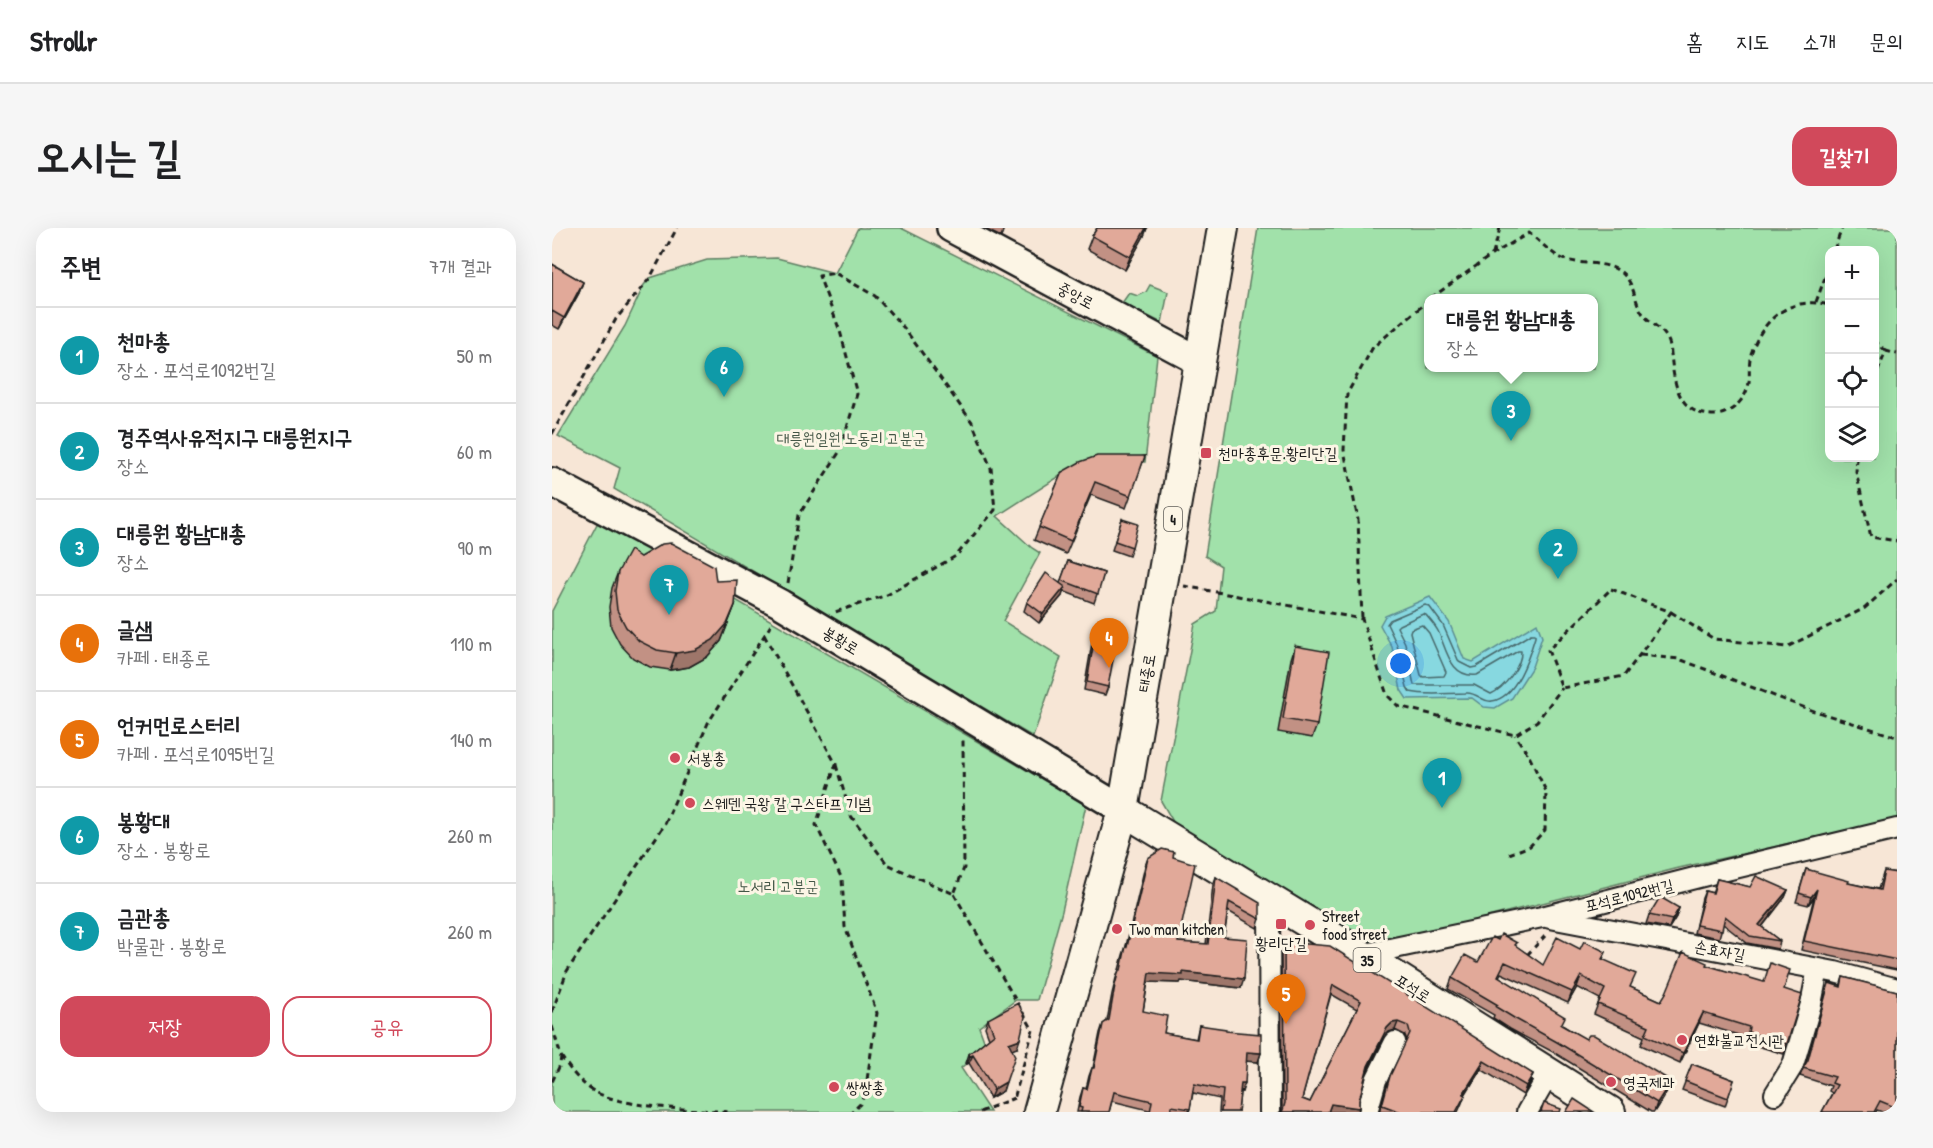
<!DOCTYPE html>
<html lang="ko">
<head>
<meta charset="utf-8">
<style>
  body { margin:0; font-family:"Patrick Hand","Poor Story",sans-serif; background:#f6f6f6; color:#202124 }
  .controls { position:absolute; right:18px; top:18px; display:grid; overflow:hidden; border-radius:12px; box-shadow:0 6px 24px #0002 }
  .controls button { width:54px; height:54px; display:grid; place-items:center; padding:0; border:0; border-bottom:2px solid #e0e0e0; background:#fff; color:#202124; font:30px sans-serif }
  .you { position:absolute; left:849px; top:436px; width:21px; height:21px; margin:-15px; border:4px solid #fff; border-radius:50%; background:#1a73e8; box-shadow:0 0 0 9px #1a73e833 }
  .badge { display:grid; place-items:center; width:39px; height:39px; border-radius:50%; background:#d1495b; color:#fff; font-size:20px; font-weight:700 }
  .pin { position:absolute; translate:-50% -50px; filter:drop-shadow(0 2px 3px #0008) }
  .pin::after { content:''; position:absolute; top:32px; width:21px; height:18px; background:inherit; clip-path:polygon(0 0,100% 0,50% 100%) }
  .popup { position:absolute; left:872px; top:66px; width:174px; height:78px; box-sizing:border-box; display:grid; place-content:center; border-radius:12px; background:#fff; filter:drop-shadow(0 2px 4px #0005); font-size:20px; white-space:nowrap; color:#757577 }
  .popup b { font-size:22px; color:#202124 }
  .popup::after { content:''; position:absolute; left:50%; top:100%; margin-left:-12px; border:12px solid transparent; border-top-color:#fff }
  .list { margin:0; padding:0; list-style:none }
  h2 { display:flex; justify-content:space-between; align-items:center; height:78px; margin:0; padding:0 24px; font-size:26px }
  h2 small { font-size:20px; font-weight:400; color:#757577 }
  .list li { display:grid; grid-template-columns:39px 1fr auto; gap:18px; align-items:center; box-sizing:border-box; height:96px; padding:0 24px; border-top:2px solid #e0e0e0 }
  .list b { display:block; font-size:22px; white-space:nowrap }
  .list p { margin:0; font-size:20px; white-space:nowrap; color:#757577 }
  .list em { font-size:20px; font-style:normal; color:#757577 }
  .actions { display:flex; gap:12px; padding:18px 24px }
  .actions a { flex:1; padding:14px 0; border:2px solid #d1495b; border-radius:18px; text-align:center; font-size:21px; color:#d1495b }
  .actions .main { background:#d1495b; color:#fff }
  .icon { flex:none; width:33px; height:33px; fill:none; stroke:currentColor; stroke-width:2; stroke-linecap:round; stroke-linejoin:round }
  .map { position:relative; flex:none; width:1345px; height:884px; overflow:hidden; border-radius:18px }
  header { display:flex; align-items:center; gap:36px; box-sizing:border-box; height:84px; padding:0 30px; background:#fff; border-bottom:2px solid #e0e0e0 }
  header strong { font-size:28px }
  nav { display:flex; gap:33px; margin-inline-start:auto; font-size:21px }
  .intro { display:flex; align-items:center; justify-content:space-between; box-sizing:border-box; height:144px; padding:0 36px }
  h1 { margin:0; font-size:42px }
  .button { padding:15px 27px; border-radius:18px; background:#d1495b; color:#fff; font-size:21px; font-weight:700 }
  main { display:flex; gap:36px; padding:0 36px }
  aside { flex:1; background:#fff; border-radius:18px; box-shadow:0 6px 24px #0002 }
  .map>svg:first-child { display:block }
  .green { fill:#a1e1aa; stroke:#5e7e63; stroke-width:1.5; fill-rule:evenodd }
  .water { fill:#87d8e0; stroke:#5c8d92; stroke-width:1.5 }
  .lines { fill:none; stroke-linecap:round; stroke-linejoin:round }
  .shore { stroke:#47676a; stroke-width:1.5 }
  .street-casing { stroke:#1c1c1c; stroke-width:24 }
  .secondary-casing { stroke:#1c1c1c; stroke-width:32 }
  .primary-casing { stroke:#1c1c1c; stroke-width:34 }
  .path { stroke:#1c1c1c; stroke-width:3; stroke-dasharray:6 4.5; stroke-linecap:butt }
  .street { stroke:#fcf5e5; stroke-width:20 }
  .secondary { stroke:#fcf5e5; stroke-width:27 }
  .primary { stroke:#fcf5e5; stroke-width:30 }
  .wall { fill:#c29184; stroke:#1c1c1c; stroke-width:1.5; fill-rule:evenodd }
  .shaded-wall { fill:#9e766b; stroke:#1c1c1c; stroke-width:1.5 }
  .building { fill:#e1a999; stroke:#1c1c1c; stroke-width:1.5; fill-rule:evenodd }
  .poi-dot { fill:#d1495b; stroke:#fcf5e5; stroke-width:2 }
  .labels { text-anchor:middle; dominant-baseline:central; stroke-width:6; stroke-linejoin:round; paint-order:stroke }
  .shield { fill:#fcf5e5; stroke:#5f5d58; stroke-width:1.5 }
  .shield-label { font-size:15px; font-weight:bold; fill:#1c1c1c }
  .street-label { font-size:16px; fill:#1c1c1c; stroke:#fcf5e5 }
  .park-label { font-size:16px; fill:#445747; stroke:#fcf5e5 }
  .poi-label { font-size:16px; fill:#1c1c1c; stroke:#fcf5e5; text-anchor:start }
</style>
</head>
<body>
<header>
<strong>Strollr</strong>
<nav><a>홈</a><a>지도</a><a>소개</a><a>문의</a></nav>
</header>
<div class="intro"><h1>오시는 길</h1><a class="button">길찾기</a></div>
<main>
<aside>
<h2>주변<small>7개 결과</small></h2>
<ul class="list">
<li><span class="badge" style="background:#0f9aa8">1</span><div><b>천마총</b><p>장소 · 포석로1092번길</p></div><em>50 m</em></li>
<li><span class="badge" style="background:#0f9aa8">2</span><div><b>경주역사유적지구 대릉원지구</b><p>장소</p></div><em>60 m</em></li>
<li><span class="badge" style="background:#0f9aa8">3</span><div><b>대릉원 황남대총</b><p>장소</p></div><em>90 m</em></li>
<li><span class="badge" style="background:#e8710a">4</span><div><b>글샘</b><p>카페 · 태종로</p></div><em>110 m</em></li>
<li><span class="badge" style="background:#e8710a">5</span><div><b>언커먼로스터리</b><p>카페 · 포석로1095번길</p></div><em>140 m</em></li>
<li><span class="badge" style="background:#0f9aa8">6</span><div><b>봉황대</b><p>장소 · 봉황로</p></div><em>260 m</em></li>
<li><span class="badge" style="background:#0f9aa8">7</span><div><b>금관총</b><p>박물관 · 봉황로</p></div><em>260 m</em></li>
</ul>
<div class="actions"><a class="main">저장</a><a>공유</a></div>
</aside>
<div class="map">
<svg width="1345" height="884" viewBox="0 0 1345 884">
  <rect width="100%" height="100%" fill="#f7e6d6"/>
  <filter id="ink" filterUnits="userSpaceOnUse"><feTurbulence type="fractalNoise" baseFrequency=".0167" numOctaves="2"/><feDisplacementMap in="SourceGraphic" scale="12" xChannelSelector="R" yChannelSelector="G"/><feConvolveMatrix kernelMatrix="1 2 1 2 8 2 1 2 1" color-interpolation-filters="sRGB"/></filter>
  <g filter="url(#ink)">
    <g class="green">
      <polygon points="306,0 349,0 605,128 593,234 543,234 522,239 445,288 480,320 488,325 451,393 509,429 481,509 62,261 68,240 6,208 73,98 92,57 98,50 155,32 225,30 283,45"/>
      <path d="M706 0H1345V591L1127 640 826 717 623 597 609 573 643 396 664 383 669 338 653 328ZM1278 22H1322V230H1278ZM876 70H1042V140H876Z"/>
      <polygon points="598,57 616,64 610,95 570,75 577,65 586,68 594,64"/>
      <polygon points="47,292 534,577 510,683 485,772 464,772 427,799 434,818 409,840 438,884 6,884 0,881 0,383"/>
    </g>
    <polygon class="water" points="878,369 897,394 912,431 921,434 985,395 990,409 980,439 960,470 943,480 932,479 920,470 855,471 849,462 840,419 828,397 833,388"/>
    <g class="lines">
      <g class="shore">
        <path d="M873 377 877 378 891 397 907 434 919 440 924 439 979 406H983V409C977 429 964 470 940 473 931 475 925 464 914 465 896 465 875 468 858 464L855 459 845 417 835 396 838 392Z"/>
        <path d="M871 386 874 387C878 392 883 397 886 403 895 422 898 450 925 447L966 423H969C970 438 952 460 939 466L922 457H862L853 415 845 399 847 397Z"/>
        <polygon points="870,397 877,405 894,444 892,448 871,449 869,447 858,404 859,401"/>
      </g>
      <g class="street-casing">
        <g id="street">
          <polyline points="717,671 718,884"/>
          <polyline points="998,690 1283,744 1345,761"/>
          <polyline points="809,727 990,689 1174,642 1345,601"/>
          <polyline points="1223,866 1241,837 1259,776 1266,741"/>
          <polyline points="815,884 824,852 843,814"/>
          <polyline points="975,884 997,846"/>
        </g>
      </g>
      <g class="secondary-casing">
        <g id="secondary">
          <polyline points="399,0 649,134"/>
          <polyline points="0,254 229,376 571,582"/>
        </g>
      </g>
      <g class="primary-casing">
        <g id="primary">
          <polyline points="571,582 809,727 1058,884"/>
          <polyline points="487,884 571,582 671,0"/>
        </g>
      </g>
      <g class="path">
        <polyline points="1282,22 1290,0"/>
        <polyline points="941,26 948,0"/>
        <path d="M879 70 941 26 977 5C986 12 1000 26 1009 30 1029 39 1058 30 1074 49 1083 60 1083 75 1091 86 1098 95 1111 101 1116 112 1119 118 1119 128 1120 135 1123 162 1130 188 1164 187 1180 186 1195 170 1197 154 1198 144 1196 133 1200 123 1213 87 1241 68 1278 77"/>
        <polyline points="1264,74 1278,36"/>
        <polyline points="1322,112 1334,123"/>
        <polyline points="1322,153 1334,123 1345,126"/>
        <polyline points="0,206 64,91 98,50 125,0"/>
        <polyline points="1305,230 1304,244 1319,309 1345,313"/>
        <polyline points="236,355 247,287 288,223 305,166 288,103 267,48 283,45 323,68 352,100 420,194 439,240 443,282 404,328 335,367 283,384"/>
        <polyline points="632,358 810,391 835,467 846,478 963,507 985,493 1010,460"/>
        <polygon points="1059,361 1119,384 1072,448 1010,460 996,422"/>
        <polyline points="1119,384 1162,411 1235,419 1313,380 1345,351"/>
        <polyline points="810,390 806,292 792,222 795,166 821,119 876,73"/>
        <polyline points="212,407 284,536 264,597 290,651 293,699 325,785 313,865 308,876 300,884"/>
        <polyline points="1088,427 1127,431 1256,481 1345,509"/>
        <polyline points="284,537 299,588 335,636 402,666 412,640 411,512"/>
        <polyline points="957,626 978,618 993,602 994,563 977,528 963,507"/>
        <polyline points="402,666 481,802 462,871"/>
        <polyline points="975,727 993,708"/>
        <polyline points="0,784 15,743 113,596 156,495 219,397"/>
        <polyline points="0,798 9,828 8,837 0,854"/>
        <path d="M9 828C17 840 25 851 37 860 65 881 143 881 179 884"/>
        <polyline points="428,884 462,870"/>
      </g>
      <use href="#street" class="street"/>
      <use href="#secondary" class="secondary"/>
      <use href="#primary" class="primary"/>
    </g>
    <g class="wall">
      <polygon points="431,0 452,0 449,9"/>
      <polygon points="545,0 595,0 592,8 573,42 535,21 540,8"/>
      <polygon points="0,36 31,54 27,65 7,101 0,97"/>
      <polygon points="593,228 574,280 539,267 514,326 482,312 510,244"/>
      <polygon points="570,291 580,319 577,328 560,322"/>
      <polygon points="88,329 183,377 169,413 155,429 137,439 118,442 98,439 81,430 68,416 59,399 57,379 60,360 66,344"/>
      <polygon points="516,333 552,345 542,375 511,363 510,368 487,395 472,383 475,374 508,355"/>
      <polygon points="545,395 556,459 553,467 532,462 542,403"/>
      <polygon points="743,418 765,497 760,510 726,504 739,431"/>
      <polygon points="621,629 626,714 654,716 661,657 664,649 708,691 705,700 676,683 672,709 689,760 629,753 628,755 596,754 591,783 612,805 644,811 647,797 674,803 709,825 706,834 694,833 690,864 688,864 686,884 667,884 668,871 641,865 637,884 597,884 597,882 560,873 557,884 525,884 528,869 531,860 534,861 537,848 540,840 541,840 548,805 551,796 555,793 560,766 564,750 567,742 571,727 574,718 593,638 596,630"/>
      <polygon points="1254,641 1296,655 1326,661 1332,643 1345,645 1345,742 1249,722 1262,669 1256,677 1244,674"/>
      <polygon points="1165,651 1198,659 1236,662 1233,669 1210,699 1228,713 1226,721 1195,715 1171,696 1167,710 1142,705 1150,670 1153,663 1160,665"/>
      <polygon points="1127,680 1124,689 1117,700 1094,696 1097,687"/>
      <path d="M732 714 981 846 978 854 971 867 929 841 913 867 910 875 906 884H827L838 848 855 813 853 807 843 802 837 804 832 809 815 844 807 872V880L806 884H728L730 883 729 723ZM779 766 805 781 758 874 750 871Z"/>
      <polygon points="964,718 991,737 1028,721 1054,724 1051,731 1078,759 1109,773 1154,737 1232,761 1235,816 1232,826 1192,814 1193,809 1147,795 1128,835 1089,817 1092,809 1042,786 1048,771 1025,759 1016,775 949,745 947,749 1010,797 1115,863 1102,884 1099,884 1001,824 958,801 941,790 942,787 896,761 900,750 926,734"/>
      <polygon points="1291,749 1345,763 1345,884 1330,884 1325,882 1324,884 1270,884 1280,865 1277,863 1279,858 1248,848 1254,834 1277,755 1288,759"/>
      <polygon points="436,791 465,820 460,821 451,863 438,870 417,835 415,836 414,835 417,826 437,810 433,799"/>
      <polygon points="1140,836 1182,852 1173,878 1130,862"/>
    </g>
    <g class="shaded-wall">
      <polygon points="594,0 595,0 592,8 573,42 578,29"/>
      <polygon points="31,54 27,65 7,101 12,90"/>
      <polygon points="513,359 510,368 487,395 491,386"/>
      <polygon points="183,377 169,413 155,429 137,439 118,442 124,425"/>
      <polygon points="1265,661 1262,669 1256,677 1259,669"/>
      <polygon points="1236,662 1233,669 1205,705 1207,697"/>
      <polygon points="1127,680 1124,689 1117,700 1120,692"/>
      <polygon points="631,744 692,751 689,760 629,753 628,755 594,754 597,745"/>
      <polygon points="1029,748 1025,759 1016,775 1020,764"/>
      <polygon points="1151,785 1147,795 1128,835 1131,825"/>
      <polygon points="846,794 843,802 837,804 832,809 813,847 816,838 835,800 840,795"/>
      <polygon points="468,811 465,820 454,824 457,815"/>
      <polygon points="695,824 709,825 706,834 692,833"/>
      <polygon points="421,827 417,835 415,836 418,828"/>
      <polygon points="932,833 929,841 908,874 911,866"/>
      <polygon points="981,846 978,854 971,867 974,858"/>
      <polygon points="1119,853 1115,863 1102,884 1105,875"/>
      <polygon points="454,854 451,863 438,870 442,861"/>
      <polygon points="689,855 693,855 690,864 685,863"/>
      <polygon points="779,876 807,880 806,884 776,884"/>
    </g>
    <g class="building">
      <polygon points="545,0 594,0 578,29 540,8"/>
      <polygon points="0,36 31,54 12,90 0,83"/>
      <polygon points="545,228 593,228 579,268 543,254 519,313 487,299 510,244 528,234"/>
      <polygon points="570,291 586,296 580,319 563,313"/>
      <polygon points="119,315 162,338 164,353 185,352 183,377 175,396 161,412 143,422 124,425 105,422 87,413 74,399 65,382 63,363 66,344 78,322 88,329 110,316"/>
      <polygon points="516,333 552,345 546,366 509,352"/>
      <polygon points="494,345 513,359 491,386 475,374"/>
      <polygon points="545,395 567,399 556,459 535,454"/>
      <polygon points="743,418 777,424 765,497 731,491"/>
      <polygon points="610,621 622,624 621,629 643,636 626,714 656,716 664,649 708,675 708,691 677,674 672,709 695,711 692,751 631,744 631,747 597,745 591,783 615,788 612,805 645,811 647,797 674,801 674,803 709,806 709,825 695,824 693,855 689,855 686,884 669,884 671,862 642,856 638,881 620,878 619,884 598,884 600,873 562,864 557,884 529,884 530,880 527,879 531,860 535,861 540,840 542,840 551,796 557,792 563,757 567,742 569,742 574,718 575,719 596,630"/>
      <polygon points="1254,641 1297,653 1296,655 1328,662 1332,643 1345,645 1345,732 1252,713 1265,661 1259,669 1247,665"/>
      <polygon points="1204,648 1236,662 1207,697 1228,713 1198,708 1173,688 1170,702 1144,697 1153,663 1161,665 1165,651 1198,659"/>
      <polygon points="1108,669 1127,680 1120,692 1097,687"/>
      <polygon points="949,706 965,715 963,717 991,737 1005,709 1028,721 1032,713 1054,724 1050,731 1084,746 1078,759 1109,773 1114,765 1131,724 1155,735 1154,737 1212,754 1218,735 1238,742 1232,761 1250,767 1235,816 1196,804 1197,799 1151,785 1131,825 1093,807 1097,798 1046,776 1053,761 1029,748 1020,764 953,734 946,748 1013,789 1009,797 1034,811 1037,807 1042,807 1119,853 1105,875 1005,814 962,790 944,779 946,777 900,750 913,727 926,734 940,709 946,712"/>
      <path d="M732 714 778 718 981 846 974 858 932 833 911 866 913 867 904 884H849L830 877 838 848 858 805 856 798 846 794 840 795 835 800 816 838 807 872V880L779 876 776 884H728L731 882 733 875ZM781 757 809 773 758 874 750 871Z"/>
      <polygon points="1291,749 1345,763 1345,880 1328,873 1322,884 1270,884 1285,857 1280,855 1283,849 1251,840 1256,832 1277,755 1289,759"/>
      <polygon points="466,775 473,789 468,811 457,815 463,828 454,854 442,861 421,827 418,828 417,826 442,806 436,791"/>
      <polygon points="1140,836 1182,852 1176,870 1133,853"/>
      <polygon points="1022,871 1042,884 1014,884"/>
      <polygon points="992,875 1009,881 1008,884 989,884"/>
    </g>
  </g>
  <g class="poi-dot">
    <rect x="648" y="219" width="12" height="12" rx="3"/>
    <circle cx="123" cy="530" r="6"/>
    <circle cx="138" cy="575" r="6"/>
    <rect x="723" y="690" width="12" height="12" rx="3"/>
    <circle cx="758" cy="697" r="6"/>
    <circle cx="565" cy="701" r="6"/>
    <circle cx="1130" cy="812" r="6"/>
    <circle cx="1059" cy="854" r="6"/>
    <circle cx="282" cy="859" r="6"/>
  </g>
  <g class="labels">
    <g class="shield">
      <rect x="612" y="279" width="18" height="24" rx="4.5"/>
      <rect x="801.5" y="720" width="27" height="24" rx="4.5"/>
    </g>
    <g class="shield-label">
      <text x="621" y="291">4</text>
      <text x="815" y="732">35</text>
    </g>
    <g class="street-label">
      <text transform="translate(524 67) rotate(28)">중앙로</text>
      <text transform="translate(289 412) rotate(31)">봉황로</text>
      <text transform="translate(594 445) rotate(-80)">태종로</text>
      <text transform="translate(1077 667) rotate(-14)">포석로1092번길</text>
      <text transform="translate(1168 722) rotate(11)">손효자길</text>
      <text transform="translate(861 760) rotate(32)">포석로</text>
    </g>
    <g class="park-label">
      <text x="299" y="210">대릉원일원 노동리 고분군</text>
      <text x="226" y="658">노서리 고분군</text>
    </g>
    <g class="poi-label">
      <text x="666" y="225">천마총후문.황리단길</text>
      <text x="135" y="530">서봉총</text>
      <text x="150" y="575">스웨덴 국왕 칼 구스타프 기념</text>
      <text x="770" y="688">Street<tspan x="770" dy="18">food street</tspan></text>
      <text x="577" y="701">Two man kitchen</text>
      <text x="729" y="715" text-anchor="middle">황리단길</text>
      <text x="1142" y="812">연화불교전시관</text>
      <text x="1071" y="854">영국제과</text>
      <text x="294" y="859">쌍쌍총</text>
    </g>
  </g>
</svg>
<div class="controls">
<button>+</button>
<button>−</button>
<button><svg class="icon" aria-label="locate" viewBox="0 0 24 24"><circle cx="12" cy="12" r="6"/><path d="M12 2v4M12 18v4M2 12h4M18 12h4"/></svg></button>
<button><svg class="icon" aria-label="layers" viewBox="0 0 24 24"><path d="M12 4l9 5-9 5-9-5zM3 14l9 5 9-5"/></svg></button>
</div>
<div class="you"></div>
<div class="pin badge" style="left:890px;top:580px;background:#0f9aa8">1</div>
<div class="pin badge" style="left:1006px;top:351px;background:#0f9aa8">2</div>
<div class="pin badge" style="left:959px;top:213px;background:#0f9aa8">3</div>
<div class="popup"><b>대릉원 황남대총</b>장소</div>
<div class="pin badge" style="left:557px;top:440px;background:#e8710a">4</div>
<div class="pin badge" style="left:734px;top:796px;background:#e8710a">5</div>
<div class="pin badge" style="left:172px;top:169px;background:#0f9aa8">6</div>
<div class="pin badge" style="left:117px;top:387px;background:#0f9aa8">7</div>
</div>
</main>
</body>
</html>
